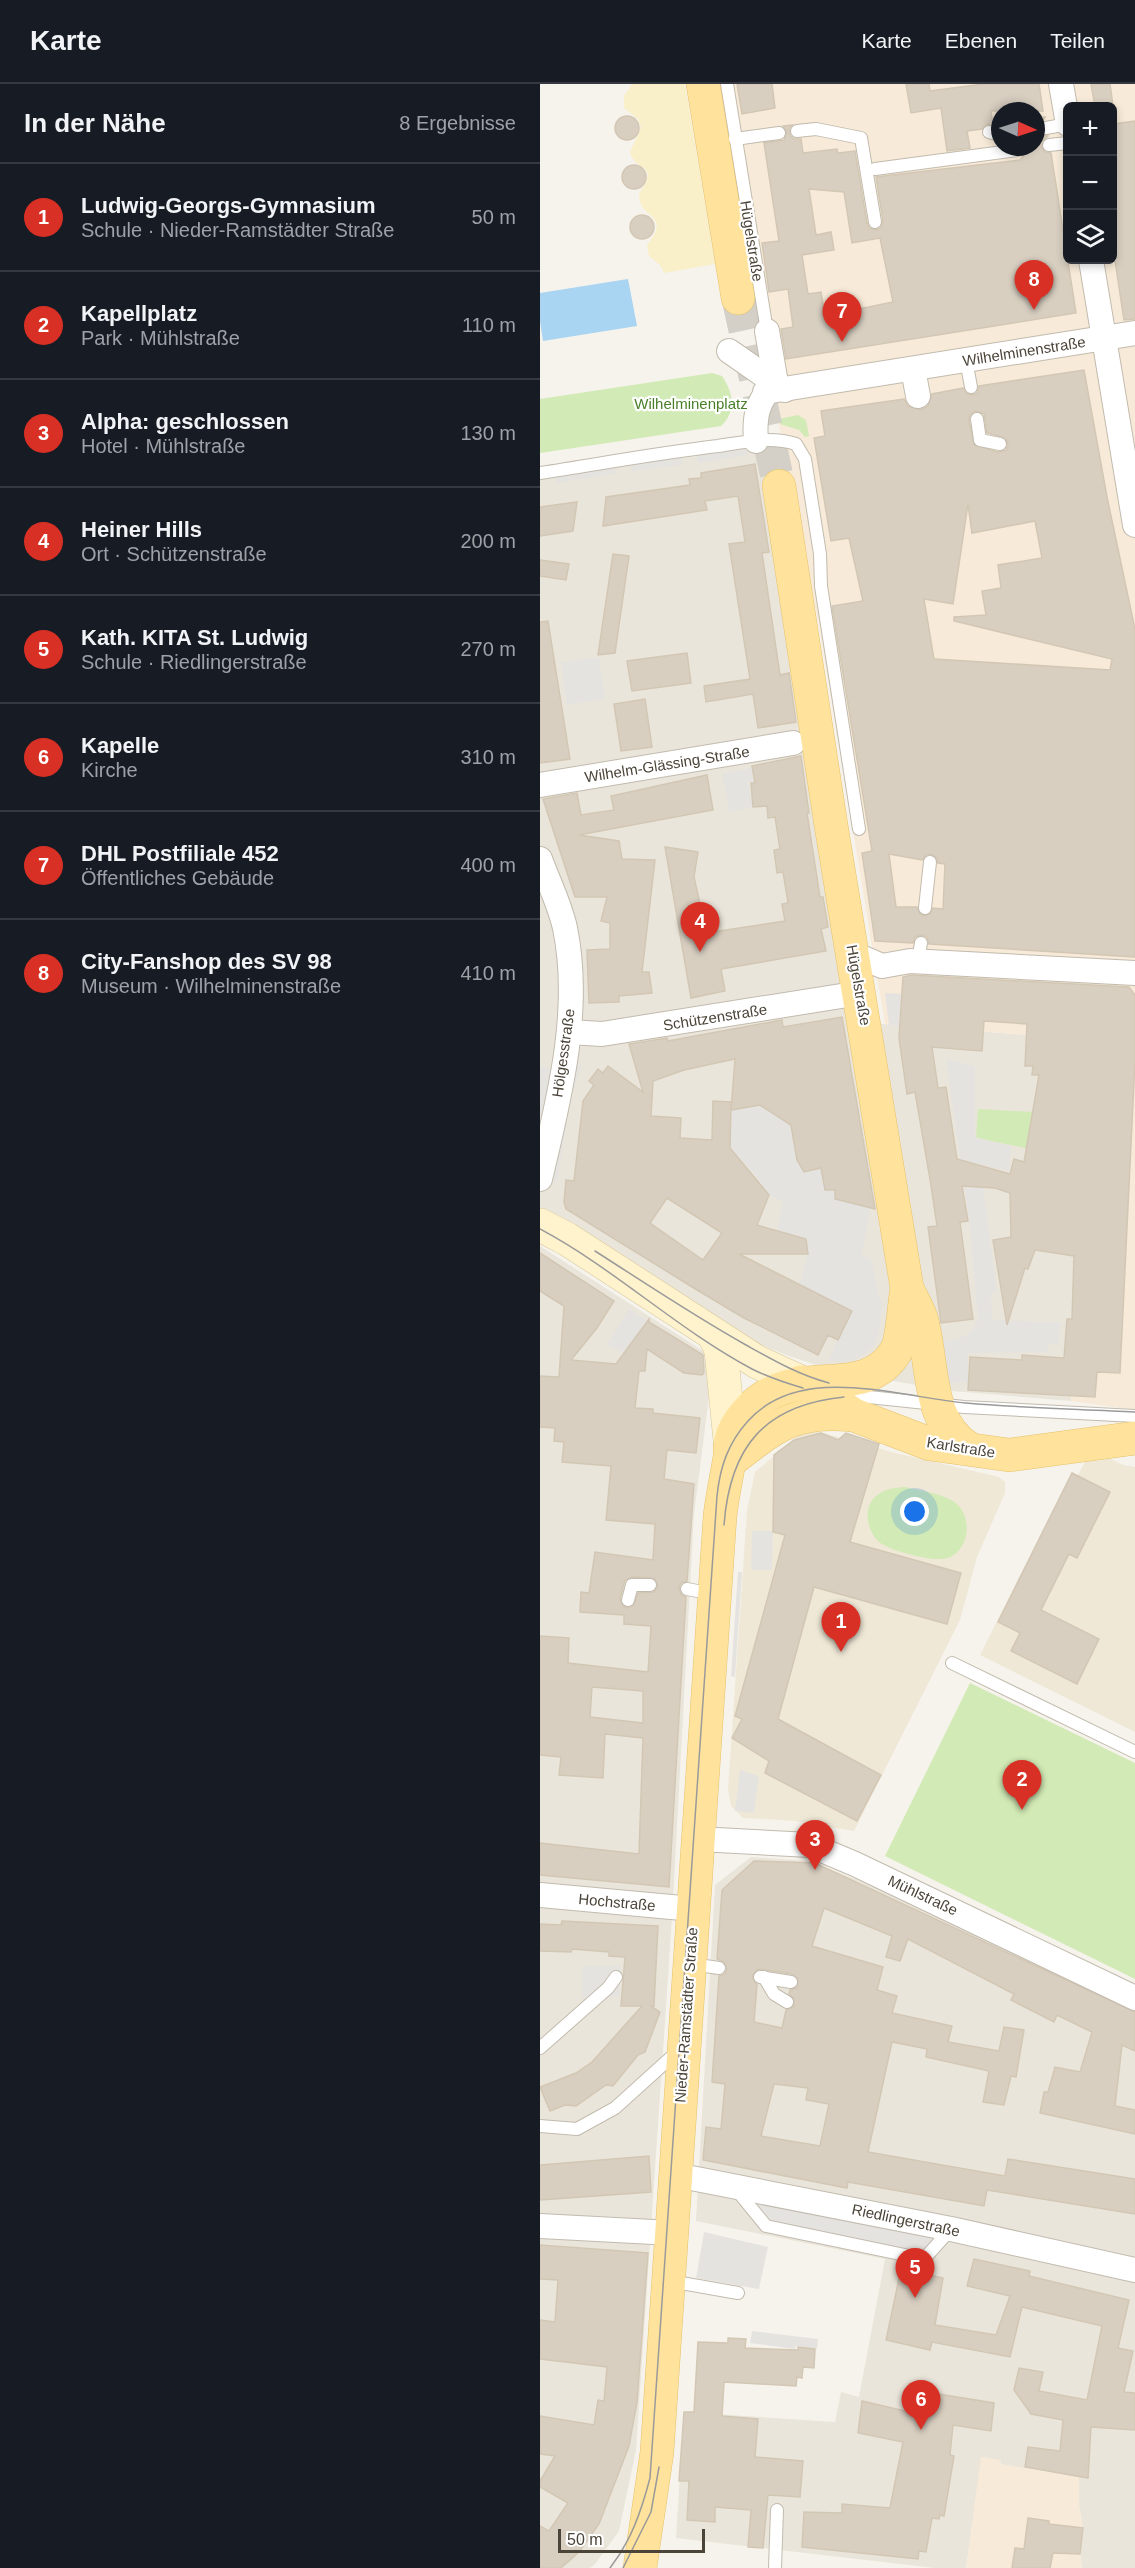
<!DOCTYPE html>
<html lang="de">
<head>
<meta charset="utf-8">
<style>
  body { margin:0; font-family:Helvetica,sans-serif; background:#242831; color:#f1f3f6 }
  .controls { position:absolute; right:18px; top:18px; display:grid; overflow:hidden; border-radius:9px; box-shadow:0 3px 9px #0003 }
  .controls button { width:54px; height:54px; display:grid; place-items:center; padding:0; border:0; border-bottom:2px solid #363941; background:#171b24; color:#f1f3f6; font:30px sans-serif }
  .compass { position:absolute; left:451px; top:18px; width:54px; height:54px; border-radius:50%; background:#171b24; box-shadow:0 3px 9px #0003; rotate:93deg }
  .scale { position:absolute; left:18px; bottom:15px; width:147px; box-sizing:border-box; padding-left:6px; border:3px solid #4b4439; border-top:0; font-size:16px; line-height:21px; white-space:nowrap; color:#4b4439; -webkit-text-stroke:4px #fff; paint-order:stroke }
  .you { position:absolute; left:375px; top:1428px; width:21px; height:21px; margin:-15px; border:4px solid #fff; border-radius:50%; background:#1a73e8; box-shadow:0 0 0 9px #1a73e833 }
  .badge { display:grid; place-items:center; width:39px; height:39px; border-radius:50%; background:#d93025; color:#fff; font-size:20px; font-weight:700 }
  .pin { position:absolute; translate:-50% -50px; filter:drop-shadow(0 2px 3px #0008) }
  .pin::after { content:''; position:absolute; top:32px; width:21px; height:18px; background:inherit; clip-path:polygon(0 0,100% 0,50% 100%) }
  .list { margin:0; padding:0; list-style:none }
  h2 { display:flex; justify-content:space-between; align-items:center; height:78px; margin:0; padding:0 24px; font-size:26px }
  h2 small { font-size:20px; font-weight:400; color:#9ea1a6 }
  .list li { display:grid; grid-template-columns:39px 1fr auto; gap:18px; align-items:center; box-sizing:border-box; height:108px; padding:0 24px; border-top:2px solid #363941 }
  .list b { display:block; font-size:22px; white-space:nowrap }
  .list p { margin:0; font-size:20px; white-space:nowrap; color:#9ea1a6 }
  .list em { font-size:20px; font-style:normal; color:#9ea1a6 }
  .icon { flex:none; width:33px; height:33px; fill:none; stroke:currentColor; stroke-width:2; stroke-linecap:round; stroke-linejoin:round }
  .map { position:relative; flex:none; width:595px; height:2484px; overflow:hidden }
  header { display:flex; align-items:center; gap:36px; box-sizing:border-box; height:84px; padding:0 30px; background:#171b24; border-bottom:2px solid #363941 }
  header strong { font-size:28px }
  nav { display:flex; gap:33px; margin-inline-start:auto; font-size:21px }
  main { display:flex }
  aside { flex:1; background:#171b24 }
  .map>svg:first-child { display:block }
  .residential { fill:#eae5da }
  .commercial { fill:#f7ead8; fill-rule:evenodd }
  .education { fill:#efe8d6 }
  .green { fill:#d2eab5 }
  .sand { fill:#f9efc9 }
  .parking { fill:#e5e3e0 }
  .water { fill:#a9d4f2 }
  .building { fill:#d8cfc1; stroke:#d3c7b4; stroke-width:1.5; fill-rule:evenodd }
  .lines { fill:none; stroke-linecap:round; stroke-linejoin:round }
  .primary-tunnel { stroke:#d4d0c8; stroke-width:33; stroke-dasharray:33 16; stroke-linecap:butt }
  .lane-casing { stroke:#c2bbae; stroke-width:14 }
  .street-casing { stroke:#c2bbae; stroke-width:26 }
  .secondary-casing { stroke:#d6c79b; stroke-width:34 }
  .primary-casing { stroke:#e6c16a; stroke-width:34 }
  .lane { stroke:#fff; stroke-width:12 }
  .street { stroke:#fff; stroke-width:24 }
  .secondary { stroke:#fff3cd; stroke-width:33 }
  .primary { stroke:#ffe39c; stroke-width:33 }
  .tram { stroke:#9a9a9a; stroke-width:1.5 }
  .labels { text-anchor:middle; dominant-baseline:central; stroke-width:4.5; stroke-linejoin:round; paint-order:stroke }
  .street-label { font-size:15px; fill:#4b4439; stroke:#fff }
  .park-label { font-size:15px; fill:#4a7f2a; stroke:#fff }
</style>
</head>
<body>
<header>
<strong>Karte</strong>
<nav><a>Karte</a><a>Ebenen</a><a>Teilen</a></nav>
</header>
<main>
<aside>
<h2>In der Nähe<small>8 Ergebnisse</small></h2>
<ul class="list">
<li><span class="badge">1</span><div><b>Ludwig-Georgs-Gymnasium</b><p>Schule · Nieder-Ramstädter Straße</p></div><em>50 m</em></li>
<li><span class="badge">2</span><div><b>Kapellplatz</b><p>Park · Mühlstraße</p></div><em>110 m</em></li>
<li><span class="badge">3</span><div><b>Alpha: geschlossen</b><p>Hotel · Mühlstraße</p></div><em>130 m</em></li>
<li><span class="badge">4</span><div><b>Heiner Hills</b><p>Ort · Schützenstraße</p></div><em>200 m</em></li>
<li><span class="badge">5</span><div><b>Kath. KITA St. Ludwig</b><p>Schule · Riedlingerstraße</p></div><em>270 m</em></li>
<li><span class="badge">6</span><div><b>Kapelle</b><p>Kirche</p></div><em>310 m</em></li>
<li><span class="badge">7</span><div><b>DHL Postfiliale 452</b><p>Öffentliches Gebäude</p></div><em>400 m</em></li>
<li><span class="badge">8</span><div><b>City-Fanshop des SV 98</b><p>Museum · Wilhelminenstraße</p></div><em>410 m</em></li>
</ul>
</aside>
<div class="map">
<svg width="595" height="2484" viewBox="0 0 595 2484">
  <rect width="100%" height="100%" fill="#f6f3ec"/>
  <g class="residential">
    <polygon points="226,364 317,938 541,955 531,1317 412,1307 294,1287 249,1272 213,1258 0,1130 0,391"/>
    <polygon points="0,1162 174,1274 154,1430 132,1834 96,2366 79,2447 55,2480 50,2484 0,2484"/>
    <polygon points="211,1773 269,1777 595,1905 595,2484 542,2484 540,2470 543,2444 539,2421 539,2393 460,2380 461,2377 442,2373 426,2484 395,2484 136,2454 144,2328 295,2338 301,2308 319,2313 345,2175 156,2137 175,1801"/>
  </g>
  <g class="commercial">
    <path d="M176 0H595V1326L531 1317 541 955 345 940 278 536 218 236 209 207ZM528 22H572V176H528ZM460 27H496V63H460Z"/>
    <polygon points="441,2373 461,2376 460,2380 539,2393 539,2421 543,2444 540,2470 542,2484 426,2484"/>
  </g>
  <g class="education">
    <polygon points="276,1347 356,1369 459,1393 465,1398 465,1409 437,1473 420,1536 314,1747 255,1737 203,1734 191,1722 188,1706 207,1426 215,1388 258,1352"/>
    <polygon points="563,1371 583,1381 595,1383 595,1648 440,1571 532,1388 538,1391 547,1374"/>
  </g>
  <g class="green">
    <path d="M172 289 182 292C193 308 197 327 181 342L0 369V315Z"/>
    <polygon points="258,331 266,336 269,352 265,353 259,346 240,340 239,335"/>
    <polygon points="438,1025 493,1028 486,1064 436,1054"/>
    <path d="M365 1403C380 1407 400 1409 413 1417 433 1430 431 1465 408 1474 405 1475 398 1475 394 1475 382 1474 347 1466 338 1457 326 1445 322 1420 339 1410 347 1404 355 1404 365 1403Z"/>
    <polygon points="430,1599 595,1679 595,1895 345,1772"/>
  </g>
  <path class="sand" d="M92 0H145L175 180 124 189 120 181 109 172 107 161C133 129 99 137 99 110 121 78 95 89 90 68L101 44 98 35 84 24V12Z"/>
  <g class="parking">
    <polygon points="206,363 208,371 158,379 156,370"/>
    <polygon points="141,371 143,380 92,388 90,380"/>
    <polygon points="74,382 75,390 16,399 14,391"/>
    <polygon points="59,573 65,615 27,621 21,578"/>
    <polygon points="211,684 214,698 208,699 213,723 190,728 182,690"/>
    <polygon points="345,909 362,910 361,942 349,941"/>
    <polygon points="406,975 435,982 435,1053 471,1062 469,1087 440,1081 457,1207 451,1209 452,1236 521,1238 518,1260 509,1260 508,1268 428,1269 428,1299 408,1299 401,1257 415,1256 429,1250 438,1237 430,1143"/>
    <polygon points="35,979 42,982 32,1009 17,1097 10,1096"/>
    <polygon points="0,982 14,985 0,1045"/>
    <polygon points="220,1021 251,1041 257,1076 264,1088 281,1084 285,1106 295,1106 295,1115 330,1124 322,1171 331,1175 342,1223 339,1250 332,1265 314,1276 298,1278 289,1276 299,1252 259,1200 268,1170 266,1155 237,1147 243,1118 229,1111 216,1092 190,1064 191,1026"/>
    <polygon points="89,1225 106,1236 85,1270 67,1260"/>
    <polygon points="212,1447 233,1447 232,1486 211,1486"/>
    <polygon points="198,1488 202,1488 195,1593 191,1592"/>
    <polygon points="200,1686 219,1692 214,1729 195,1727"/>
    <rect x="42" y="1882" width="38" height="31"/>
    <polygon points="204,2107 401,2149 382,2171 227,2138"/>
    <polygon points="164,2148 228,2163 219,2205 156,2194"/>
    <polygon points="212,2247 278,2255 277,2265 256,2262 255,2265 210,2259"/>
  </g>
  <polygon class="water" points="88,195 97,242 3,257 0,237 0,209"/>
  <g class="building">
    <polygon points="197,0 232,0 235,24 202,30"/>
    <polygon points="366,0 389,0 390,7 443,0 499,0 503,27 451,27 453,41 447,40 442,45 427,47 430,64 407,67 401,24 371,29"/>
    <polygon points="551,0 570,0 573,22 555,22"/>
    <circle cx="87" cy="44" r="12"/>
    <path d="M505 33 498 45 500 50 508 52 502 57 501 62 505 68 511 69 536 229 246 275 241 245 253 243 248 205 229 208 222 159 239 157 224 59 244 56 247 48 243 42 252 41 249 44 250 51 254 55H261L263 69 297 65 298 69 315 67 327 139 329 144 336 146 341 144 343 137 336 93 480 76 485 70V63H496V34ZM269 105 304 108 312 159 340 154 353 218 285 232 281 208 268 210 262 171 294 166 291 148 276 151Z"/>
    <polygon points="595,37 595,235 584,236 573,163 573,40"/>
    <circle cx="94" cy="93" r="12"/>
    <circle cx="102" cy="143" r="12"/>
    <path d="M544 286 567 413 595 545V873L389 860 387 853 382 851 375 853 373 859 335 857 322 769 332 767 292 522 323 517 309 454 291 457 274 354 285 352 281 327 364 315 368 322 380 326 388 322 392 310 423 304 425 309 432 311 437 309 439 302ZM435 327 444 330 447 349 466 354 468 361 466 366 458 368 434 361 429 336 430 331ZM428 420 432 449 495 437 502 474 458 481 461 504 442 507 446 531 414 533V537L572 575 570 586 394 575 384 515 413 520ZM349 770 382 776 386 771 391 770 397 774 398 779 405 780 403 825 393 824 391 829 385 832 380 830 377 823H356Z"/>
    <polygon points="215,380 229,468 222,469 240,591 249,589 256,638 218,644 213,610 166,618 164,602 210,595 189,460 205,458 198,412 165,417 167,426 63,442 66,413 150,401 149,395 161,394 161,389"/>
    <polygon points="37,418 33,447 0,452 0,423"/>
    <polygon points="73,470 89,472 75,569 58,571"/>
    <polygon points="0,476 29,480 26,496 0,492"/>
    <polygon points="8,537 30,675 0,679 0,538"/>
    <polygon points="147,569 151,599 92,607 87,577"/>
    <polygon points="105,615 112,663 81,667 74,620"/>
    <polygon points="261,672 269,729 267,729 280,813 283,813 288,843 281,845 286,867 181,885 185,907 151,914 125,763 158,768 154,793 161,824 168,822 173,848 245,837 242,820 248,819 243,788 237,789 234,766 240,765 235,733 228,734 227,722 213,723 211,699 215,699 212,682"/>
    <polygon points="167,691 173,726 39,751 79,757 82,775 115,776 102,888 109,888 112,909 79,912 79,918 49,919 47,866 70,865 70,839 61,837 67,813 35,813 3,715 37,709 41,731 74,726 71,712"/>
    <path d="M371 891 589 903 595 911V977L580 1289 557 1288 555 1313 428 1306 430 1273 482 1276V1271L524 1274 527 1235H532L534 1172 495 1166 488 1185 485 1184 467 1241 453 1156 471 1153 470 1109 455 1104 422 1102 428 1137 420 1138 433 1235 401 1239 388 1143 397 1142 390 1095 375 1008 367 1010 359 954 363 893ZM444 937 487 940 485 982H493L492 991H499L484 1078 474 1075 470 1090 417 1075 406 1003 398 1004 392 963 442 967Z"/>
    <path d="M302 933 335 1125 295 1115V1106H285L281 1084 264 1088 257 1076 251 1041 220 1021 191 1026 195 975 144 986 113 997 111 1032 141 1034 140 1054 172 1056 173 1017 191 1018 190 1064 229 1111 217 1141 266 1155 268 1170H199L312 1227 298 1256 288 1251 278 1271 204 1234 157 1206 26 1125 24 1118 26 1096 34 1097 43 1017 54 1001 49 997 58 985 63 989 68 982 103 1008 89 960 127 954 128 957 242 936 243 943ZM127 1114 182 1149 163 1176 110 1139Z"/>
    <path d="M0 1169 74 1217 57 1244 31 1276 76 1280 109 1235V1238L163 1271 164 1289 162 1291 144 1289 107 1265 105 1287H99L95 1324 113 1325V1329L160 1334 156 1369 127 1366 124 1395 154 1400 147 1497 141 1499 139 1504 141 1511 146 1513 129 1803 0 1791V1759L99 1770 103 1654 65 1650 63 1694 19 1691 21 1673 0 1671V1552L29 1554 28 1579 108 1588 111 1542 84 1540V1531L40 1528 41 1508 49 1509 55 1468 113 1476 115 1440 66 1436 71 1382 22 1378 24 1358 14 1357 15 1344 0 1343V1292L19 1293 24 1222 0 1207ZM92 1493 114 1494 118 1502 114 1508 98 1509 94 1521 86 1524 82 1521 80 1514 85 1496ZM52 1603 103 1607V1639L50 1633Z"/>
    <polygon points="281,1349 298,1356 306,1349 339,1360 310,1458 421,1489 407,1540 274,1503 238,1635 341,1691 317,1737 225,1689 229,1677 192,1654 202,1635 195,1632 245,1451 233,1448 234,1371 254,1356"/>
    <polygon points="532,1389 570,1408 537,1474 529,1470 501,1526 559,1555 537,1600 471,1567 480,1549 458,1538"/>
    <path d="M214 1777 275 1779 595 1928V1967L582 1961 575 2022 595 2026V2050L500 2029 504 2008H508L515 1983 540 1988 552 1948 517 1931 514 1938 471 1916 474 1910 368 1855 360 1877 346 1873 352 1852 284 1824 272 1862 343 1883 337 1906 357 1912 352 1929 412 1942 408 1958 459 1967 464 1943 484 1946 476 1993 471 1992 464 2021 443 2018 449 1987 386 1973 387 1965 352 1958 328 2068 465 2092 468 2075 595 2095V2130L447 2106 444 2122 308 2098 307 2104 163 2076 166 2043 181 2045 185 2000 172 1998 179 1892 185 1890 187 1885 184 1878 177 1875 182 1806ZM218 1885 252 1890 258 1895V1903L250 1906 249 1910 254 1915V1922L246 1926 242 1944 214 1938 217 1901 212 1892ZM234 2000 268 2004 266 2016 289 2020 280 2062 221 2052Z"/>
    <polygon points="22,1837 118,1842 114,1922 111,1922 120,1928 105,1968 98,1971 73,2002 66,2001 36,2022 25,2021 10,2027 0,2003 36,1989 52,1978 102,1922 81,1922 85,1873 69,1872 69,1868 32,1865 31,1868 0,1867 0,1840 21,1841"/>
    <polygon points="109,2072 111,2108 0,2116 0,2081"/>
    <polygon points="0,2161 108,2169 97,2318 89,2362 59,2440 39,2468 21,2484 0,2484 0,2442 9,2447 28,2419 0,2403 0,2397 15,2372 0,2370 0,2332 54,2341 58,2316 64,2317 67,2283 0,2275 0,2236 15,2238 18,2196 0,2195"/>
    <polygon points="434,2175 490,2187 489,2192 589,2216 578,2264 593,2267 584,2308 595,2309 595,2346 551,2343 548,2394 485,2383 488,2363 520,2367 523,2336 491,2330 474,2306 479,2284 503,2288 499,2307 547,2316 562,2242 482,2223 470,2273 392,2258 390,2266 346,2256 361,2185 403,2194 395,2241 456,2251 470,2212 427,2202"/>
    <polygon points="188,2254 206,2255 205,2264 258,2266 258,2263 275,2265 274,2284 263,2283 262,2294 257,2293 256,2302 184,2298 182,2332 218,2335 215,2373 263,2377 260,2413 228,2411 223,2464 208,2463 211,2426 175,2423 175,2438 147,2436 149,2397 139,2397 144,2328 154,2328 158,2258 188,2259"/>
    <polygon points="386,2308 454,2319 451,2347 413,2341 410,2371 414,2372 404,2432 400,2431 399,2435 392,2434 386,2468 379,2467 378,2475 262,2463 264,2428 302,2429 302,2420 350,2424 363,2358 318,2349 322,2317 382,2331"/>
    <polygon points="488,2434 509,2437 509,2440 543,2444 540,2470 513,2469 510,2484 472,2484 475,2464 484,2465"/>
  </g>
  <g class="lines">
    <polyline class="primary-tunnel" points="198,214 239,402"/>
    <g class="lane-casing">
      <g id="lane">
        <polyline points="187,0 227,247"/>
        <polyline points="506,44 528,40"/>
        <polyline points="257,47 276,45 321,54 335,138"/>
        <polyline points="449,48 460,51"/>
        <polyline points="195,55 239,49"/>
        <polyline points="509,61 528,59"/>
        <polyline points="335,85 478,66"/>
        <polyline points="426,276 431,303"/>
        <polyline points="437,335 440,356 460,360"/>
        <path d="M0 389C59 380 118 369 178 362 204 358 231 352 256 360L265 375 280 470 281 502 319 745"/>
        <polyline points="385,824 390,778"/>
        <polyline points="378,877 381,859"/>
        <polyline points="300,1310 424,1323 595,1332"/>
        <polyline points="147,1505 173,1510"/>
        <polyline points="88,1516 92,1501 110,1501"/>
        <polyline points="412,1579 595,1668"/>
        <polyline points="151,1880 179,1884"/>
        <polyline points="220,1893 251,1898"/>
        <polyline points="224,1893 234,1910 247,1918"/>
        <polyline points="0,1964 68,1904 76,1893"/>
        <polyline points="0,2042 37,2045 75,2024 137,1968"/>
        <polyline points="195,2104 226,2142 384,2175 411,2145"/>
        <polyline points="130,2197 198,2209"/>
        <polyline points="235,2484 237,2426"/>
      </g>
    </g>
    <g class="street-casing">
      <g id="street">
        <polyline points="521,0 528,40"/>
        <polyline points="551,176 595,441"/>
        <polyline points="227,247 236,299"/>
        <polyline points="189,267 245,306"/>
        <polyline points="373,285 378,312"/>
        <polyline points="225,308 595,249"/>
        <path d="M216 357C214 333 217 315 236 299"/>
        <polyline points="0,701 253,659"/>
        <path d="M0 775C8 797 20 821 25 844 42 927 19 1015 0 1095"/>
        <polyline points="314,870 342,882 370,877 595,889"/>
        <polyline points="29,948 62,950 320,909"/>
        <polyline points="158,1755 270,1761 315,1780 595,1914"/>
        <polyline points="0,1811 153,1825"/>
        <polyline points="136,2091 411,2145 595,2186"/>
        <polyline points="0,2142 132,2149"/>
      </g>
    </g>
    <g class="secondary-casing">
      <g id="secondary">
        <polyline points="0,1141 27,1155 217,1278 261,1298"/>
        <polyline points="174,1251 181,1266 190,1356"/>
      </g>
    </g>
    <g class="primary-casing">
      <g id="primary">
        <polyline points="163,0 198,214"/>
        <path d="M239 402 291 741 367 1204C371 1214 378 1224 381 1234 394 1277 385 1339 430 1365"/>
        <polyline points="261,1298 281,1308 314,1331 390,1360 469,1371 595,1354"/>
        <path d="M190 1377C236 1342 252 1325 314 1331"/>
        <path d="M100 2484 117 2368 180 1432C182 1414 186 1396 189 1378 191 1371 189 1363 191 1356 193 1345 200 1336 207 1328 253 1274 324 1321 356 1267 363 1255 364 1219 367 1204"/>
      </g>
    </g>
    <use href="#lane" class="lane"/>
    <use href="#street" class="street"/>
    <use href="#secondary" class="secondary"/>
    <use href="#primary" class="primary"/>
    <g class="tram">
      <path d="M0 1145C75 1185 137 1245 212 1285 228 1293 246 1299 263 1304"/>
      <path d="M55 1167C105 1199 154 1232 206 1261 233 1276 259 1291 289 1299"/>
      <path d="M184 1441C190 1362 225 1321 304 1313"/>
      <path d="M70 2484C91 2457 101 2428 110 2394L177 1412C180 1383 188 1359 208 1337 261 1278 357 1313 426 1319 482 1324 539 1325 595 1328"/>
      <polyline points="83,2484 111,2428 119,2383"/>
    </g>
  </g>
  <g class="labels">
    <g class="street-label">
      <text transform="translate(212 157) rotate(81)">Hügelstraße</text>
      <text transform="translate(484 267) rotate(-9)">Wilhelminenstraße</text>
      <text transform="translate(127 680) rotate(-9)">Wilhelm-Glässing-Straße</text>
      <text transform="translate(319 901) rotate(80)">Hügelstraße</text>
      <text transform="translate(175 933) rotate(-9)">Schützenstraße</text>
      <text transform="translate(23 969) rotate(-82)">Hölgesstraße</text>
      <text transform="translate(421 1363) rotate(9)">Karlstraße</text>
      <text transform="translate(383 1811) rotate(25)">Mühlstraße</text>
      <text transform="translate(77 1818) rotate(5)">Hochstraße</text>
      <text transform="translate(146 1931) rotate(-86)">Nieder-Ramstädter Straße</text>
      <text transform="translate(366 2136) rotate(12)">Riedlingerstraße</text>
    </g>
    <g class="park-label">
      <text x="151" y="319">Wilhelminenplatz</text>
    </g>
  </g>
</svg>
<div class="controls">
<button>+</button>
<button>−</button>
<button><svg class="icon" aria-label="layers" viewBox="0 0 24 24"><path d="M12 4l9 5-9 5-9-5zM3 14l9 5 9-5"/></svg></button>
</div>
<svg class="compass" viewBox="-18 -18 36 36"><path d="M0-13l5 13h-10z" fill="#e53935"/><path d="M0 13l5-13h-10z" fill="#9ea1a6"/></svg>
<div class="scale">50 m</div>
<div class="you"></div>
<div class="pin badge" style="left:301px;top:1568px">1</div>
<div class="pin badge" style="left:482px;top:1726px">2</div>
<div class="pin badge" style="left:275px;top:1786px">3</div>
<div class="pin badge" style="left:160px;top:868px">4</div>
<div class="pin badge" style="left:375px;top:2214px">5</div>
<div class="pin badge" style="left:381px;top:2346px">6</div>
<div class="pin badge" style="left:302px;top:258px">7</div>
<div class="pin badge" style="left:494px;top:226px">8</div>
</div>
</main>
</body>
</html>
